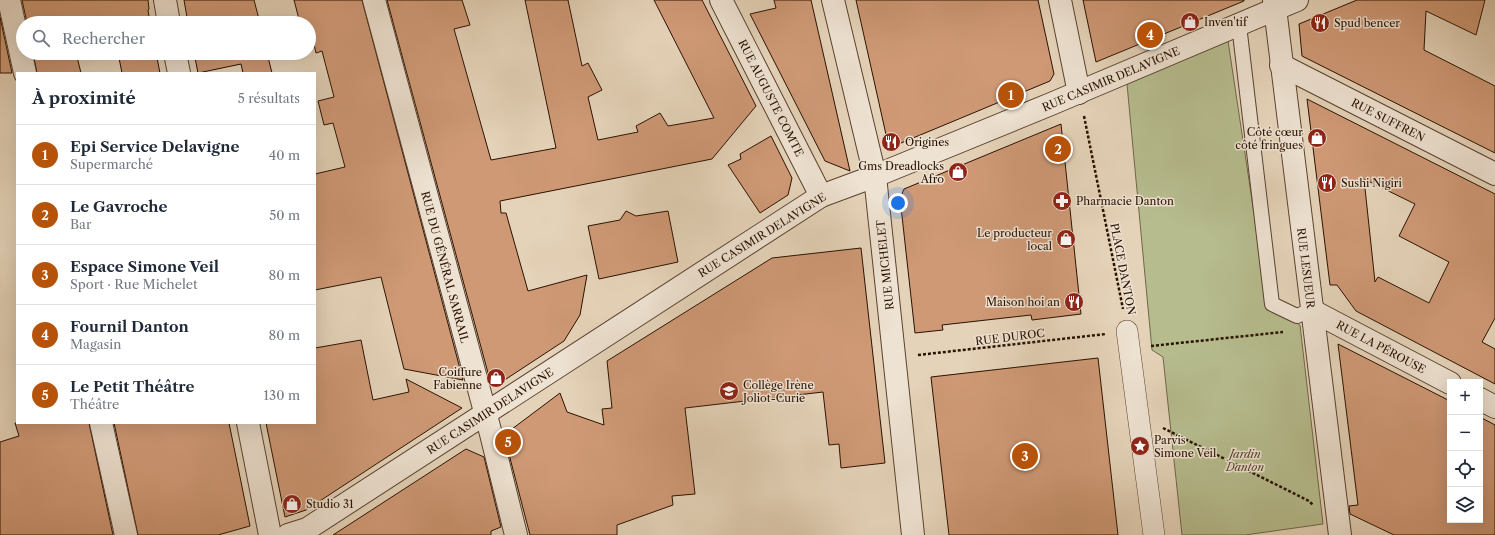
<!DOCTYPE html>
<html lang="fr">
<head>
<meta charset="utf-8">
<style>
  body { margin:0; font-family:"Libre Caslon Text",serif; background:#f2f2f3; color:#1f2937 }
  .controls { position:absolute; right:12px; bottom:12px; display:grid; overflow:hidden; border-radius:0px; box-shadow:0 4px 16px #0002 }
  .controls button { width:36px; height:36px; display:grid; place-items:center; padding:0; border:0; border-bottom:1px solid #e0e1e3; background:#fff; color:#1f2937; font:20px sans-serif }
  .you { position:absolute; left:898px; top:203px; width:14px; height:14px; margin:-10px; border:3px solid #fff; border-radius:50%; background:#1a73e8; box-shadow:0 0 0 6px #1a73e833 }
  .badge { display:grid; place-items:center; width:26px; height:26px; border-radius:50%; background:#b45309; color:#fff; font-size:13px; font-weight:700 }
  .pin { position:absolute; translate:-50% -50%; border:2px solid #fff; box-shadow:0 1px 4px #0006 }
  .list { margin:0; padding:0; list-style:none }
  h2 { display:flex; justify-content:space-between; align-items:center; height:52px; margin:0; padding:0 16px; font-size:17px }
  h2 small { font-size:13px; font-weight:400; color:#747a83 }
  .list li { display:grid; grid-template-columns:26px 1fr auto; gap:12px; align-items:center; box-sizing:border-box; height:60px; padding:0 16px; border-top:1px solid #e0e1e3 }
  .list b { display:block; font-size:15px; white-space:nowrap }
  .list p { margin:0; font-size:13px; white-space:nowrap; color:#747a83 }
  .list em { font-size:13px; font-style:normal; color:#747a83 }
  .icon { flex:none; width:22px; height:22px; fill:none; stroke:currentColor; stroke-width:2; stroke-linecap:round; stroke-linejoin:round }
  .map { position:relative; flex:none; width:1495px; height:535px; overflow:hidden }
  .search { position:absolute; background:#fff; box-shadow:0 4px 16px #0002; left:16px; top:16px; width:300px; height:44px; display:flex; align-items:center; gap:10px; box-sizing:border-box; padding:0 14px; border-radius:22px; color:#747a83; font-size:15px }
  .panel { position:absolute; background:#fff; box-shadow:0 4px 16px #0002; left:16px; top:72px; width:300px; height:352px; border-radius:0px }
  .map>svg:first-child { display:block }
  .green { fill:#b6bc8e; stroke:#706748 }
  .building { fill:#cf9976; stroke:#2a1201; fill-rule:evenodd }
  .lines { fill:none; stroke-linecap:round; stroke-linejoin:round }
  .service-casing { stroke:#59422f; stroke-width:16 }
  .pedestrian-casing { stroke:#59422f; stroke-width:22 }
  .minor-casing { stroke:#59422f; stroke-width:24 }
  .path { stroke:#2a1201; stroke-width:2.5; stroke-dasharray:3 2; stroke-linecap:butt }
  .service { stroke:#eee2d2; stroke-width:14 }
  .pedestrian { stroke:#eee2d2; stroke-width:21 }
  .minor { stroke:#eee2d2; stroke-width:22 }
  .labels { text-anchor:middle; dominant-baseline:central; stroke-width:3; stroke-linejoin:round; paint-order:stroke }
  .poi-label { font-size:11px; fill:#2a1201; stroke:#eee2d2; text-anchor:start }
  .street-label { font-size:11px; fill:#2a1201; stroke:#eee2d2 }
  .park-label { font-size:11px; font-style:italic; fill:#54452b; stroke:#eee2d2 }
</style>
</head>
<body>
<div class="map">
<svg width="1495" height="535" viewBox="0 0 1495 535">
  <rect width="100%" height="100%" fill="#e5d3b9"/>
  <filter id="stains"><feTurbulence type="fractalNoise" baseFrequency=".005" numOctaves="4"/><feColorMatrix values="0 0 0 0 .2 0 0 0 0 .09 0 0 0 0 .02 0 0 0 .5 -.17"/></filter>
  <radialGradient id="worn" r=".72"><stop offset=".6" stop-color="#630" stop-opacity="0"/><stop offset="1" stop-color="#630" stop-opacity=".3"/></radialGradient>
  <polygon class="green" points="1228,41 1268,306 1300,325 1323,524 1245,535 1182,535 1163,357 1152,350 1127,84"/>
  <g class="building">
    <polygon points="22,0 148,0 149,9 148,10 150,23 112,23 111,17 79,23 27,23"/>
    <polygon points="184,0 254,0 260,23 188,23"/>
    <polygon points="294,0 362,0 463,380 404,369 381,277 315,290 315,174 345,167 333,123 324,125 318,101 334,97 322,51 316,53 309,23 300,23"/>
    <polygon points="387,0 462,0 470,25 454,29 491,160 556,148 525,0 568,0 582,66 588,63 602,90 588,97 598,140 638,132 636,126 660,113 668,126 714,118 654,0 702,0 756,106 712,159 500,201 501,213 506,213 528,291 587,275 580,315 564,341 497,385 491,384"/>
    <polygon points="774,0 811,0 850,171 825,161 750,14 776,8"/>
    <polygon points="856,0 1038,0 1054,74 1050,81 889,148"/>
    <polygon points="1083,0 1244,0 1244,1 1096,62"/>
    <polygon points="1357,0 1485,0 1476,35 1426,11 1424,50 1495,86 1495,153 1302,56 1299,24"/>
    <polygon points="0,17 12,73 0,73"/>
    <polygon points="33,53 76,53 81,73 37,73"/>
    <polygon points="118,53 156,53 160,73 122,73"/>
    <polygon points="194,53 267,53 272,73 243,73 241,64 198,73"/>
    <path d="M1307 99 1495 194V318L1482 342 1495 349V384L1356 311 1337 285H1330ZM1364 179 1415 204 1399 236 1449 262 1429 303 1378 277 1375 282Z"/>
    <polygon points="1061,124 1081,314 1032,320 1031,315 942,325 943,330 915,333 900,198 904,189"/>
    <polygon points="771,136 792,178 788,195 760,213 728,165 741,159 740,154"/>
    <polygon points="626,211 636,216 668,211 678,262 599,279 588,226 620,220"/>
    <polygon points="861,248 885,463 841,468 839,444 829,445 823,392 685,408 695,494 672,496 673,505 617,525 617,535 530,535 504,435 560,393 567,412 604,425 602,409 612,408 607,361 772,258"/>
    <polygon points="361,340 373,400 409,392 406,379 462,408 306,510 285,517 266,423 315,423 315,348"/>
    <polygon points="1338,344 1450,401 1450,520 1480,520 1480,417 1495,425 1495,535 1394,535 1350,514 1349,506 1358,505"/>
    <polygon points="1098,358 1118,535 949,535 931,377"/>
    <polygon points="15,423 89,423 113,535 0,535 0,442 19,436"/>
    <polygon points="114,423 229,423 250,526 218,535 138,535"/>
    <polygon points="466,449 484,457 501,527 491,531 491,535 333,535"/>
  </g>
  <g class="lines">
    <g class="service-casing">
      <polyline id="service" points="1239,25 1272,304 1297,316 1311,310"/>
    </g>
    <g class="pedestrian-casing">
      <polyline id="pedestrian" points="1127,331 1154,535"/>
    </g>
    <g class="minor-casing">
      <g id="minor">
        <polyline points="9,0 25,73"/>
        <polyline points="165,0 169,23"/>
        <polyline points="374,0 491,434 516,535"/>
        <polyline points="721,0 821,196"/>
        <polyline points="833,0 875,176 913,535"/>
        <polyline points="1060,0 1079,93"/>
        <polyline points="1274,0 1340,535"/>
        <polyline points="175,53 179,73"/>
        <polyline points="1281,65 1495,174"/>
        <polyline points="1311,310 1450,383"/>
        <polyline points="1480,399 1495,407"/>
        <polyline points="101,423 126,535"/>
        <polyline points="248,423 270,535"/>
        <polyline points="288,535 307,529 821,196 875,176 1051,104 1297,0"/>
      </g>
    </g>
    <g class="path">
      <polyline points="1084,116 1123,309"/>
      <polyline points="1151,346 1283,332"/>
      <polyline points="918,355 1106,334"/>
      <polyline points="1163,428 1309,501 1313,505"/>
    </g>
    <use href="#service" class="service"/>
    <use href="#pedestrian" class="pedestrian"/>
    <use href="#minor" class="minor"/>
  </g>
  <defs>
    <g id="shop-disc" transform="scale(1)"><circle r="9.5" fill="#8f2418" stroke="#eee2d2"/><path d="M-5-2.5h2.3a2.7 3.5 0 0 1 5.4 0H5L5.5 6h-11ZM-1.5-2.5h3a1.5 2.3 0 0 0-3 0Z" fill="#fff"/></g>
    <g id="restaurant-disc" transform="scale(1)"><circle r="9.5" fill="#8f2418" stroke="#eee2d2"/><path d="M-5-6h1v4h1v-4h1v4h1v-4h1v5L-1.5 .5V6h-2V.5L-5-1ZM5-6V6H3V1.5H1.5Q1.5-4 5-6Z" fill="#fff"/></g>
    <g id="pharmacy-disc" transform="scale(1)"><circle r="9.5" fill="#8f2418" stroke="#eee2d2"/><path d="M-2-6h4v4h4v4h-4v4h-4v-4h-4v-4h4Z" fill="#fff"/></g>
    <g id="school-disc" transform="scale(1)"><circle r="9.5" fill="#8f2418" stroke="#eee2d2"/><path d="M0-5L7-2L0 1L-7-2ZM-4 1L0 2.5L4 1V4Q0 6-4 4Z" fill="#fff"/></g>
    <g id="sight-disc" transform="scale(1)"><circle r="9.5" fill="#8f2418" stroke="#eee2d2"/><path d="M0-6L1.8-2.2L6-1.7L2.9 1.2L3.7 5.4L0 3.3L-3.7 5.4L-2.9 1.2L-6-1.7L-1.8-2.2Z" fill="#fff"/></g>
  </defs>
  <g fill-rule="evenodd">
    <use href="#shop-disc" x="1190" y="22"/>
    <use href="#restaurant-disc" x="1320" y="23"/>
    <use href="#shop-disc" x="1317" y="138"/>
    <use href="#restaurant-disc" x="891" y="142"/>
    <use href="#shop-disc" x="958" y="172"/>
    <use href="#restaurant-disc" x="1327" y="183"/>
    <use href="#pharmacy-disc" x="1062" y="201"/>
    <use href="#shop-disc" x="1066" y="239"/>
    <use href="#restaurant-disc" x="1074" y="302"/>
    <use href="#shop-disc" x="496" y="378"/>
    <use href="#school-disc" x="729" y="391"/>
    <use href="#sight-disc" x="1140" y="446"/>
    <use href="#shop-disc" x="292" y="504"/>
  </g>
  <g class="labels">
    <g class="poi-label">
      <text x="1204" y="22">Inven'tif</text>
      <text x="1334" y="23">Spud bencer</text>
      <text x="1303" y="132" text-anchor="end">Côté cœur<tspan x="1303" dy="13">côté fringues</tspan></text>
      <text x="905" y="142">Origines</text>
      <text x="944" y="166" text-anchor="end">Gms Dreadlocks<tspan x="944" dy="13">Afro</tspan></text>
      <text x="1341" y="183">Sushi Nigiri</text>
      <text x="1076" y="201">Pharmacie Danton</text>
      <text x="1052" y="233" text-anchor="end">Le producteur<tspan x="1052" dy="13">local</tspan></text>
      <text x="1060" y="302" text-anchor="end">Maison hoi an</text>
      <text x="482" y="372" text-anchor="end">Coiffure<tspan x="482" dy="13">Fabienne</tspan></text>
      <text x="743" y="385">Collège Irène<tspan x="743" dy="13">Joliot-Curie</tspan></text>
      <text x="1154" y="440">Parvis<tspan x="1154" dy="13">Simone Veil</tspan></text>
      <text x="306" y="504">Studio 31</text>
    </g>
    <g class="street-label">
      <text transform="translate(1111 79) rotate(-23)">RUE CASIMIR DELAVIGNE</text>
      <text transform="translate(771 98) rotate(63)">RUE AUGUSTE COMTE</text>
      <text transform="translate(1388 120) rotate(27)">RUE SUFFREN</text>
      <text transform="translate(762 235) rotate(-32)">RUE CASIMIR DELAVIGNE</text>
      <text transform="translate(885 265) rotate(-96)">RUE MICHELET</text>
      <text transform="translate(445 267) rotate(75)">RUE DU GÉNÉRAL SARRAIL</text>
      <text transform="translate(1306 268) rotate(83)">RUE LESUEUR</text>
      <text transform="translate(1123 269) rotate(79)">PLACE DANTON</text>
      <text transform="translate(1010 337) rotate(-7)">RUE DUROC</text>
      <text transform="translate(1381 347) rotate(28)">RUE LA PÉROUSE</text>
      <text transform="translate(490 411) rotate(-33)">RUE CASIMIR DELAVIGNE</text>
    </g>
    <g class="park-label">
      <text x="1245" y="454">Jardin<tspan x="1245" dy="13">Danton</tspan></text>
    </g>
  </g>
  <rect width="100%" height="100%" filter="url(#stains)"/>
  <rect width="100%" height="100%" fill="url(#worn)"/>
</svg>
<div class="controls">
<button>+</button>
<button>−</button>
<button><svg class="icon" aria-label="locate" viewBox="0 0 24 24"><circle cx="12" cy="12" r="6"/><path d="M12 2v4M12 18v4M2 12h4M18 12h4"/></svg></button>
<button><svg class="icon" aria-label="layers" viewBox="0 0 24 24"><path d="M12 4l9 5-9 5-9-5zM3 14l9 5 9-5"/></svg></button>
</div>
<div class="you"></div>
<div class="pin badge" style="left:1011px;top:95px">1</div>
<div class="pin badge" style="left:1058px;top:149px">2</div>
<div class="pin badge" style="left:1025px;top:456px">3</div>
<div class="pin badge" style="left:1150px;top:35px">4</div>
<div class="pin badge" style="left:508px;top:442px">5</div>
<div class="search"><svg class="icon" aria-label="search" viewBox="0 0 24 24"><circle cx="10" cy="10" r="6"/><path d="M15 15l6 6"/></svg>Rechercher</div>
<section class="panel">
<h2>À proximité<small>5 résultats</small></h2>
<ul class="list">
<li><span class="badge">1</span><div><b>Epi Service Delavigne</b><p>Supermarché</p></div><em>40 m</em></li>
<li><span class="badge">2</span><div><b>Le Gavroche</b><p>Bar</p></div><em>50 m</em></li>
<li><span class="badge">3</span><div><b>Espace Simone Veil</b><p>Sport · Rue Michelet</p></div><em>80 m</em></li>
<li><span class="badge">4</span><div><b>Fournil Danton</b><p>Magasin</p></div><em>80 m</em></li>
<li><span class="badge">5</span><div><b>Le Petit Théâtre</b><p>Théâtre</p></div><em>130 m</em></li>
</ul>
</section>
</div>
</body>
</html>
